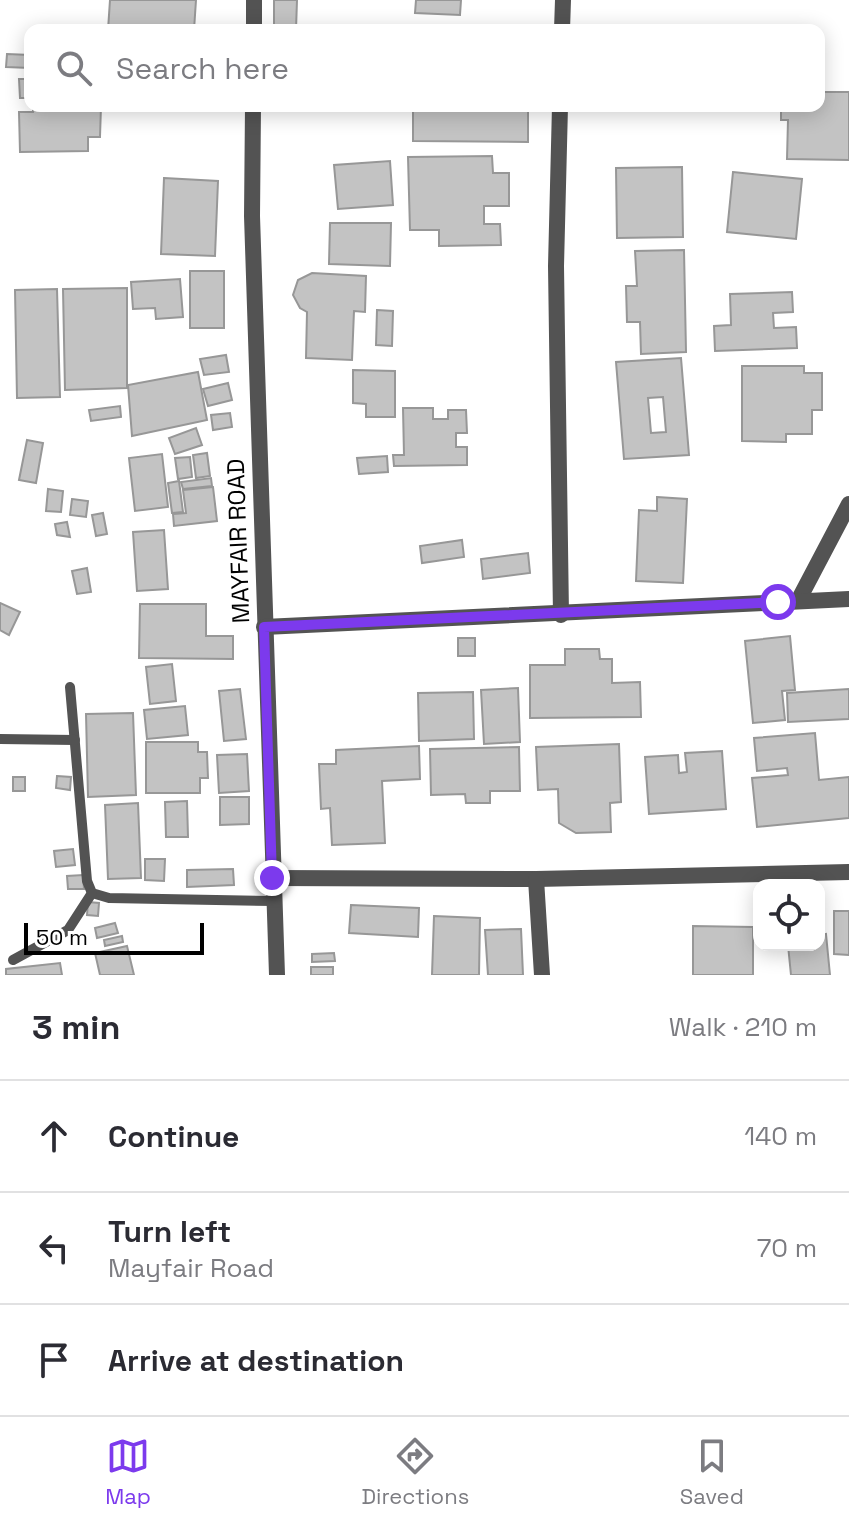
<!DOCTYPE html>
<html lang="en">
<head>
<meta charset="utf-8">
<style>
  body { margin:0; font-family:"Space Grotesk",sans-serif; background:#f7f7f7; color:#2b2b33 }
  .controls { position:absolute; right:24px; bottom:24px; display:grid; overflow:hidden; border-radius:16px; box-shadow:0 4px 20px #0003 }
  .controls button { width:72px; height:72px; display:grid; place-items:center; padding:0; border:0; border-bottom:2px solid #e1e1e2; background:#fff; color:#2b2b33; font:40px sans-serif }
  .scale { position:absolute; left:24px; bottom:20px; width:180px; box-sizing:border-box; padding-left:8px; border:4px solid #000; border-top:0; font-size:22px; line-height:28px; white-space:nowrap; color:#000; -webkit-text-stroke:6px #fff; paint-order:stroke }
  .stop { position:absolute; width:24px; height:24px; margin:-18px; border:6px solid #7c3aed; border-radius:50%; background:#fff }
  .stop.end { background:#7c3aed; border-color:#fff; box-shadow:0 2px 8px #0008 }
  .list { margin:0; padding:0; list-style:none }
  h2 { display:flex; justify-content:space-between; align-items:center; height:104px; margin:0; padding:0 32px; font-size:34px }
  h2 small { font-size:26px; font-weight:400; color:#7c7c81 }
  .list li { display:grid; grid-template-columns:52px 1fr auto; gap:24px; align-items:center; box-sizing:border-box; height:112px; padding:0 32px; border-top:2px solid #e1e1e2 }
  .list b { display:block; font-size:30px; white-space:nowrap }
  .list p { margin:0; font-size:26px; white-space:nowrap; color:#7c7c81 }
  .list em { font-size:26px; font-style:normal; color:#7c7c81 }
  .icon { flex:none; width:44px; height:44px; fill:none; stroke:currentColor; stroke-width:2; stroke-linecap:round; stroke-linejoin:round }
  .map { position:relative; flex:none; width:849px; height:975px; overflow:hidden }
  .search { position:absolute; background:#fff; box-shadow:0 4px 20px #0003; left:24px; right:24px; top:24px; height:88px; display:flex; align-items:center; gap:20px; box-sizing:border-box; padding:0 28px; border-radius:16px; color:#7c7c81; font-size:30px }
  .sheet { height:440px; background:#fff }
  nav { display:flex; justify-content:space-around; align-items:center; box-sizing:border-box; height:112px; border-top:2px solid #e1e1e2; background:#fff; font-size:22px; color:#7c7c81 }
  nav a { display:grid; justify-items:center; gap:4px }
  nav .on { color:#7c3aed }
  .map>svg:first-child { display:block }
  .building { fill:#c3c3c3; stroke:#979797; stroke-width:2; fill-rule:evenodd }
  .lines { fill:none; stroke-linecap:round; stroke-linejoin:round }
  .service { stroke:#535353; stroke-width:10 }
  .minor { stroke:#535353; stroke-width:16 }
  .route { stroke:#7c3aed; stroke-width:10 }
  .labels { text-anchor:middle; dominant-baseline:central; stroke-width:6; stroke-linejoin:round; paint-order:stroke }
  .street-label { font-size:24px; fill:#000; stroke:#fff }
</style>
</head>
<body>
<div class="map">
<svg width="849" height="975" viewBox="0 0 849 975">
  <rect width="100%" height="100%" fill="#fff"/>
  <g class="building">
    <polygon points="110,0 196,0 194,30 108,30"/>
    <polygon points="274,0 297,0 296,30 274,30"/>
    <polygon points="416,0 461,0 460,15 415,13"/>
    <polygon points="7,54 30,55 30,68 6,67"/>
    <polygon points="19,79 30,79 30,98 20,98"/>
    <polygon points="819,92 849,92 849,160 787,159 788,120 781,120 781,106 819,106"/>
    <polygon points="33,106 101,106 100,137 88,137 88,151 20,152 19,112 33,112"/>
    <polygon points="413,106 528,106 528,142 413,141"/>
    <polygon points="492,156 493,173 509,173 509,206 484,206 484,224 500,224 501,245 439,246 439,230 410,230 408,157"/>
    <polygon points="390,161 393,205 338,209 334,165"/>
    <polygon points="682,167 683,237 617,238 616,168"/>
    <polygon points="733,172 802,179 796,239 727,232"/>
    <polygon points="164,178 218,181 215,256 161,254"/>
    <polygon points="330,223 391,223 390,266 329,264"/>
    <polygon points="684,250 686,352 641,354 640,322 627,322 626,286 637,286 635,251"/>
    <rect x="190" y="271" width="34" height="57"/>
    <polygon points="312,273 366,276 365,312 354,311 352,360 306,358 307,312 300,308 293,295 298,280"/>
    <polygon points="180,279 183,317 156,319 155,308 133,309 131,282"/>
    <polygon points="127,288 127,388 65,390 63,289"/>
    <polygon points="57,289 60,397 17,398 15,290"/>
    <polygon points="792,292 793,312 773,313 774,328 796,327 797,348 715,351 714,326 731,325 730,294"/>
    <polygon points="377,310 393,311 392,346 376,345"/>
    <polygon points="226,355 229,372 204,375 200,359"/>
    <path d="M681 358 689 455 624 459 616 362ZM663 397 666 432 651 433 648 398Z"/>
    <polygon points="742,366 804,366 804,373 822,373 822,410 812,410 812,434 786,434 786,442 742,441"/>
    <polygon points="353,370 395,371 395,417 366,417 366,404 353,403"/>
    <polygon points="198,372 207,420 132,436 128,385"/>
    <polygon points="228,383 232,400 208,406 203,389"/>
    <polygon points="120,406 121,417 91,421 89,410"/>
    <polygon points="403,408 433,408 433,419 448,419 448,410 466,410 467,433 456,433 456,447 467,447 467,465 394,466 393,455 404,455"/>
    <polygon points="230,413 232,427 213,430 211,415"/>
    <polygon points="196,428 202,445 175,454 169,438"/>
    <polygon points="27,440 43,443 36,483 19,480"/>
    <polygon points="207,453 210,476 196,478 193,455"/>
    <polygon points="162,454 168,507 135,511 129,458"/>
    <polygon points="387,456 388,472 359,474 357,458"/>
    <polygon points="190,457 192,477 178,479 175,458"/>
    <polygon points="211,478 212,486 183,489 181,482"/>
    <polygon points="179,481 183,512 172,513 168,483"/>
    <polygon points="213,487 217,521 174,526 173,514 186,513 183,490"/>
    <polygon points="48,489 63,491 61,512 46,511"/>
    <polygon points="657,497 687,499 683,583 636,581 639,510 657,511"/>
    <polygon points="72,499 88,501 86,517 70,515"/>
    <polygon points="103,513 107,534 96,536 92,515"/>
    <polygon points="67,522 70,537 57,535 55,524"/>
    <polygon points="164,530 168,589 137,591 133,532"/>
    <polygon points="462,540 464,557 422,563 420,546"/>
    <polygon points="528,553 530,573 483,579 481,559"/>
    <polygon points="87,568 91,592 77,594 72,571"/>
    <polygon points="0,603 20,612 9,635 0,630"/>
    <polygon points="140,604 206,604 206,636 233,636 233,659 139,658"/>
    <polygon points="790,636 795,690 782,691 785,720 753,723 745,641"/>
    <rect x="458" y="638" width="17" height="18"/>
    <polygon points="565,649 599,649 600,659 612,659 612,683 640,682 641,717 530,718 530,665 565,665"/>
    <polygon points="172,664 176,701 150,704 146,667"/>
    <polygon points="518,688 520,742 484,744 481,690"/>
    <polygon points="240,689 246,739 224,741 219,691"/>
    <polygon points="849,689 849,719 788,722 787,693"/>
    <polygon points="473,692 474,739 419,741 418,693"/>
    <polygon points="185,706 188,735 147,739 144,710"/>
    <polygon points="133,713 136,795 88,797 86,714"/>
    <polygon points="815,733 819,780 849,777 849,818 757,827 752,778 788,775 787,768 757,771 754,738"/>
    <polygon points="146,742 198,742 198,752 207,752 208,778 200,778 200,793 146,793"/>
    <polygon points="619,744 621,802 610,803 611,832 576,833 559,823 558,789 538,790 536,747"/>
    <polygon points="419,746 420,779 382,781 385,843 332,845 330,808 321,809 319,764 336,764 336,750"/>
    <polygon points="519,747 520,791 490,791 490,803 466,803 465,794 431,795 430,749"/>
    <polygon points="722,751 726,809 649,814 645,757 678,755 679,773 687,772 685,753"/>
    <polygon points="247,754 249,791 219,793 217,755"/>
    <polygon points="57,776 71,777 70,790 56,788"/>
    <rect x="13" y="777" width="12" height="14"/>
    <polygon points="220,797 249,797 249,824 220,825"/>
    <polygon points="187,801 188,837 166,837 165,802"/>
    <polygon points="138,803 141,878 108,879 105,805"/>
    <polygon points="73,849 75,865 56,867 54,851"/>
    <polygon points="145,859 165,859 164,881 145,880"/>
    <polygon points="233,869 234,885 187,887 187,870"/>
    <polygon points="83,875 84,889 68,889 67,876"/>
    <polygon points="88,902 99,903 98,916 87,915"/>
    <polygon points="351,905 419,908 418,937 349,933"/>
    <polygon points="834,911 849,911 849,955 834,954"/>
    <polygon points="434,916 480,918 479,975 432,975"/>
    <polygon points="115,923 118,933 97,938 95,928"/>
    <polygon points="693,926 753,927 753,975 693,975"/>
    <polygon points="521,929 523,975 488,975 485,930"/>
    <polygon points="826,934 830,975 791,975 788,945 819,945 819,935"/>
    <polygon points="122,936 123,942 105,946 104,940"/>
    <polygon points="127,946 134,975 100,975 95,953"/>
    <polygon points="334,953 335,961 312,962 312,954"/>
    <polygon points="60,963 62,975 6,975 6,969"/>
    <rect x="311" y="967" width="22" height="8"/>
  </g>
  <g class="lines">
    <g class="service">
      <polyline points="70,687 87,881 92,893 109,898 274,901"/>
      <polyline points="0,739 75,740"/>
      <polyline points="13,960 68,930 92,893"/>
    </g>
    <g class="minor">
      <polyline points="254,30 254,0"/>
      <polyline points="562,30 563,0"/>
      <polyline points="253,106 252,216 277,975"/>
      <polyline points="560,106 556,266 561,615"/>
      <polyline points="798,601 849,504"/>
      <polyline points="264,627 849,599"/>
      <polyline points="272,878 536,879 849,872"/>
      <polyline points="536,879 542,975"/>
    </g>
  </g>
  <g class="lines">
    <polyline class="route" points="272,878 264,627 778,602"/>
  </g>
  <g class="labels">
    <g class="street-label">
      <text transform="translate(238 541) rotate(-92)">MAYFAIR ROAD</text>
    </g>
  </g>
</svg>
<div class="controls">
<button><svg class="icon" aria-label="locate" viewBox="0 0 24 24"><circle cx="12" cy="12" r="6"/><path d="M12 2v4M12 18v4M2 12h4M18 12h4"/></svg></button>
</div>
<div class="scale">50 m</div>
<div class="stop" style="left:778px;top:602px"></div>
<div class="stop end" style="left:272px;top:878px"></div>
<div class="search"><svg class="icon" aria-label="search" viewBox="0 0 24 24"><circle cx="10" cy="10" r="6"/><path d="M15 15l6 6"/></svg>Search here</div>
</div>
<section class="sheet">
<h2>3 min<small>Walk · 210 m</small></h2>
<ul class="list">
<li><svg class="icon" aria-label="ahead" viewBox="0 0 24 24"><path d="M12 20V5M6 11l6-6 6 6"/></svg><div><b>Continue</b></div><em>140 m</em></li>
<li><svg class="icon" aria-label="left" viewBox="0 0 24 24"><path d="M17 20v-9H6M10 6l-5 5 5 5"/></svg><div><b>Turn left</b><p>Mayfair Road</p></div><em>70 m</em></li>
<li><svg class="icon" aria-label="arrive" viewBox="0 0 24 24"><path d="M6 21V4h12l-3 4 3 4H6"/></svg><div><b>Arrive at destination</b></div></li>
</ul>
</section>
<nav>
<a class="on"><svg class="icon" aria-label="map" viewBox="0 0 24 24"><path d="M3 6l6-2 6 2 6-2v14l-6 2-6-2-6 2zM9 4v14M15 6v14"/></svg>Map</a>
<a><svg class="icon" aria-label="directions" viewBox="0 0 24 24"><path d="M12 3l9 9-9 9-9-9zM9 14v-3h6M13 9l2 2-2 2"/></svg>Directions</a>
<a><svg class="icon" aria-label="saved" viewBox="0 0 24 24"><path d="M7 4h10v16l-5-4-5 4z"/></svg>Saved</a>
</nav>
</body>
</html>
